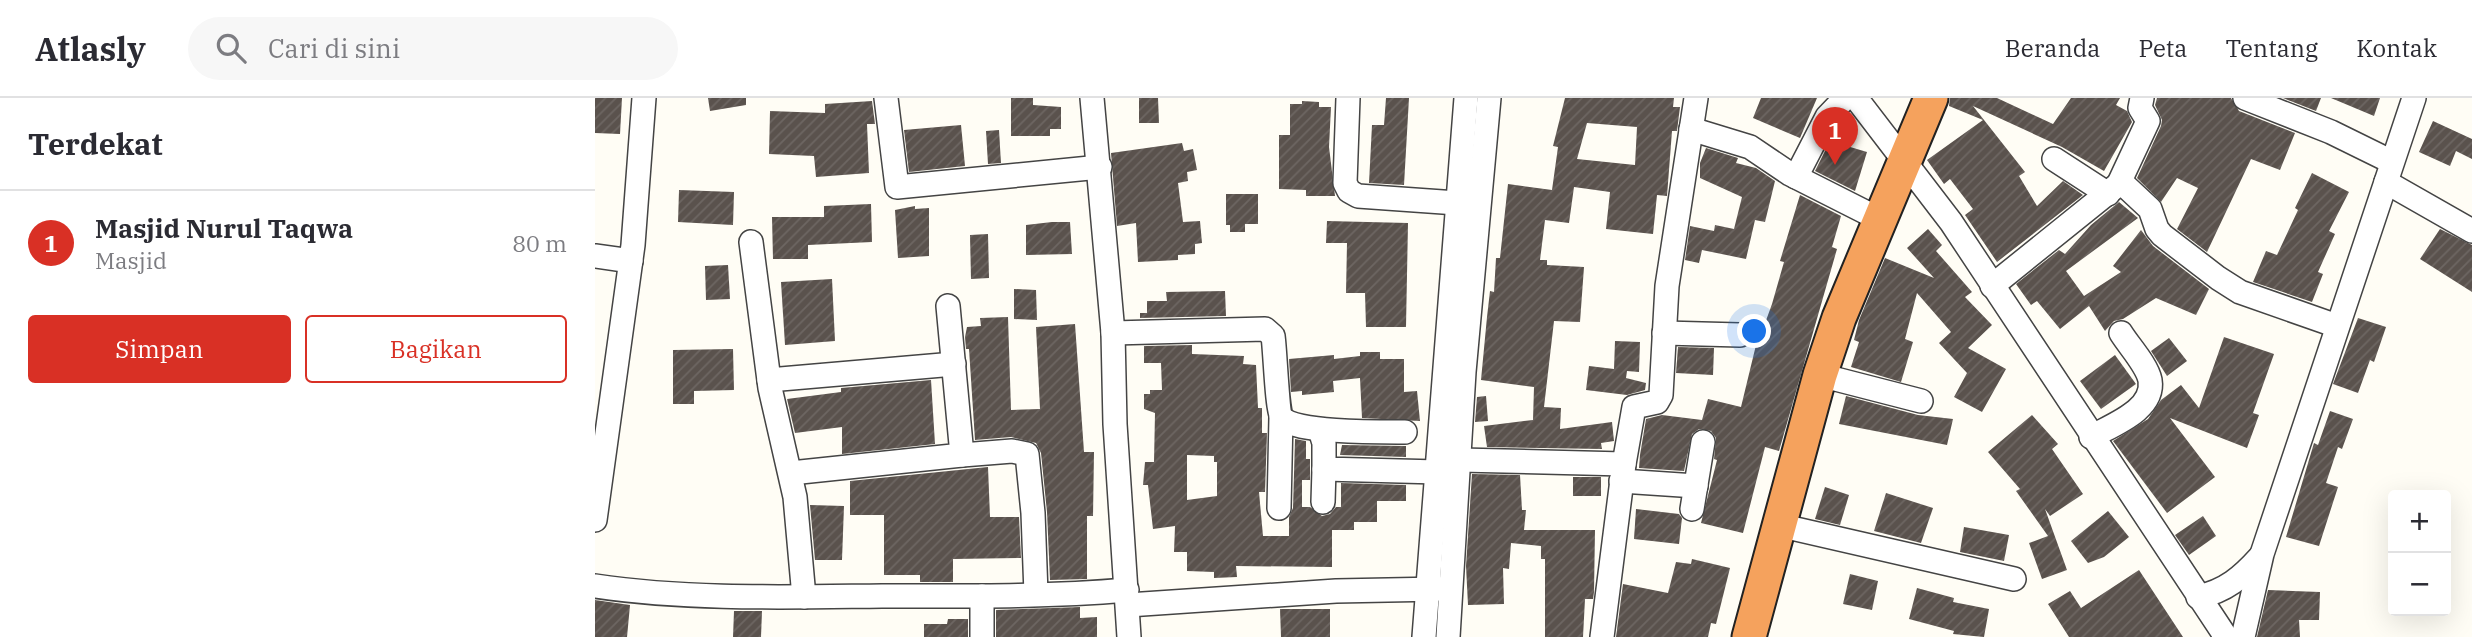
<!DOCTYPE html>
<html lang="id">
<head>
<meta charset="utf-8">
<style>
  body { margin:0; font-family:"IBM Plex Serif",serif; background:#f7f7f7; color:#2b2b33 }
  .controls { position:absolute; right:21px; bottom:21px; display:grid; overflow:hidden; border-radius:7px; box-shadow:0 7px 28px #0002 }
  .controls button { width:63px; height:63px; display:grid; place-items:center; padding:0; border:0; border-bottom:2px solid #e1e1e2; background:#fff; color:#2b2b33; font:35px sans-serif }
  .you { position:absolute; left:1160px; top:234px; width:24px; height:24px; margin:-18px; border:5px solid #fff; border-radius:50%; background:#1a73e8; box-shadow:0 0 0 10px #1a73e833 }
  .badge { display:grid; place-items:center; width:46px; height:46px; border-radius:50%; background:#d93025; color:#fff; font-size:23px; font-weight:700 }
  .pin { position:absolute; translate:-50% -58px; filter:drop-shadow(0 2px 4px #0008) }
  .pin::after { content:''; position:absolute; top:37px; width:24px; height:21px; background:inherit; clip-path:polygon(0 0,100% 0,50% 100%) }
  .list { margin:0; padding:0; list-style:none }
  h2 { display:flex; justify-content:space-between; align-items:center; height:91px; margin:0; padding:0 28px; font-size:30px }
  h2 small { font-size:23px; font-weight:400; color:#7c7c81 }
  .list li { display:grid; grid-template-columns:46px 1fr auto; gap:21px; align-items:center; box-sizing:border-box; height:105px; padding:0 28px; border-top:2px solid #e1e1e2 }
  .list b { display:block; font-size:26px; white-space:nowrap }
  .list p { margin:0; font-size:23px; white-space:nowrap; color:#7c7c81 }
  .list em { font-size:23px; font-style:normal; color:#7c7c81 }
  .actions { display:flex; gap:14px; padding:21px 28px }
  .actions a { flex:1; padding:16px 0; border:2px solid #d93025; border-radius:7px; text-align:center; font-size:24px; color:#d93025 }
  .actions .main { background:#d93025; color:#fff }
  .icon { flex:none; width:38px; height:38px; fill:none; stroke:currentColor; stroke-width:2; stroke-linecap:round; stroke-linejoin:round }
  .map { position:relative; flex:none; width:1877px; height:539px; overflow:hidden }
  header { display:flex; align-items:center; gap:42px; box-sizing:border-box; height:98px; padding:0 35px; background:#fff; border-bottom:2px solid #e1e1e2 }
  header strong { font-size:33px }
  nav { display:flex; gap:38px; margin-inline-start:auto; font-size:24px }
  .search { width:490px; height:63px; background:#f7f7f7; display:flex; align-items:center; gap:18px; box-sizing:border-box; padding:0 24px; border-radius:38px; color:#7c7c81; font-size:26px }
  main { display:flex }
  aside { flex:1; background:#fff }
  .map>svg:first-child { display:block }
  .building { fill:url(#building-hatch); fill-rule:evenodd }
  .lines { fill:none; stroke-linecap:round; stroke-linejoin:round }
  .minor-casing { stroke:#444; stroke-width:26 }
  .highway-casing { stroke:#222; stroke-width:37 }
  .minor { stroke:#fff; stroke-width:23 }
  .highway { stroke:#f5a25d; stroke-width:33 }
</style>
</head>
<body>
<header>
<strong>Atlasly</strong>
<div class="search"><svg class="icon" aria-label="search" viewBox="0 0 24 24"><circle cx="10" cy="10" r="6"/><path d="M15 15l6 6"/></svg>Cari di sini</div>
<nav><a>Beranda</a><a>Peta</a><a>Tentang</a><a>Kontak</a></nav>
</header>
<main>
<aside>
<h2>Terdekat<small></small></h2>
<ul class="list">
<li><span class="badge">1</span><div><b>Masjid Nurul Taqwa</b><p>Masjid</p></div><em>80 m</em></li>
</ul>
<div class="actions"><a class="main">Simpan</a><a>Bagikan</a></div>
</aside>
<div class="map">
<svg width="1877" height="539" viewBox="0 0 1877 539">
  <defs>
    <pattern id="building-hatch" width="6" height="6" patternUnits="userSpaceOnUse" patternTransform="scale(1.75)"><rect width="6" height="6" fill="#5a524d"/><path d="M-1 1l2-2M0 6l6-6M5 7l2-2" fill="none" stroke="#6d6662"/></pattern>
  </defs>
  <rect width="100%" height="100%" fill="#fffdf5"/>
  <g class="building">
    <polygon points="0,0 27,0 25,36 0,35"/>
    <polygon points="113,0 151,0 151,7 115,13"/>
    <polygon points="416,0 438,0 438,7 466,9 466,31 455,31 455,38 416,38"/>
    <polygon points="544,0 563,0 564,25 544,25"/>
    <polygon points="791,0 814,0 809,87 774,85 777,27 789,27"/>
    <path d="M970 0H1079L1078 9H1085L1082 33H1077L1072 98 1062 97 1058 136 1011 131 1015 94 979 89 974 125 950 122 945 162H952V167L989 169 985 224 959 223 949 309 966 310 965 331 1017 324 1019 343 1006 345 1007 351 892 349 889 328 938 322 939 289 886 282 892 219 895 193 899 194 901 160H905L913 86 957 92 963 49 958 48ZM992 25 1042 29 1040 67 982 61Z"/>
    <polygon points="1166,0 1222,0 1205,40 1158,20"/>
    <polygon points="1355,0 1402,0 1458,26 1476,0 1525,0 1521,7 1532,13 1537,24 1509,73 1467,49 1378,8 1430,74 1424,78 1442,108 1468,83 1488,97 1402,164 1370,117 1378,111 1355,81 1349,86 1332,62 1388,22 1354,8"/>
    <polygon points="1562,0 1636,0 1644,13 1700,35 1685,72 1656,61 1612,154 1582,131 1603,90 1582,80 1566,104 1542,80 1566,28 1567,22 1560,7"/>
    <polygon points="1688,0 1726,0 1721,13"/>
    <polygon points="1736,0 1785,0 1779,18"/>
    <polygon points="277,3 280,26 272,26 274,75 221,79 219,58 174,56 175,13 230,15 230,6"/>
    <polygon points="707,3 724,4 724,9 736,9 734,49 740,98 711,98 711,92 684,91 684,37 695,37 695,6 707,6"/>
    <polygon points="1838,23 1877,41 1877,61 1861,53 1855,68 1824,54"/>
    <polygon points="366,27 370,68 314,74 309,32"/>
    <polygon points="404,32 406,65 393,66 391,33"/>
    <polygon points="1235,43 1272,54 1260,93 1220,73"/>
    <polygon points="587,45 589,53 598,51 602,72 592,74 593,83 583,85 588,124 605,123 607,145 600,146 600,156 583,157 583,162 543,164 541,125 522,128 516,55"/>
    <polygon points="1111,50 1143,60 1141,65 1161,70 1180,83 1170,124 1160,122 1151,161 1107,152 1104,165 1090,162 1095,128 1119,133 1120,127 1139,131 1147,99 1105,80 1105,65"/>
    <polygon points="1717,75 1754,94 1734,133 1740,136 1723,174 1728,176 1717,204 1658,184 1671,153 1682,157 1703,112 1700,110"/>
    <polygon points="84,92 139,94 138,127 83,124"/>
    <polygon points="631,96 663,96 663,126 650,126 650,134 635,134 635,127 631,127"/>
    <polygon points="1205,97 1246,118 1237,149 1242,151 1184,353 1170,349 1148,435 1106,425 1122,362 1119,361 1121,340 1116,333 1104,331 1097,336 1089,373 1044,370 1045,357 1051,321 1067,317 1107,322 1113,301 1146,309 1161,247 1157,246 1163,226 1169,228 1177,206 1189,164 1185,163"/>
    <polygon points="1524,104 1543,120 1471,173 1489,198 1526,174 1518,168 1546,132 1558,148 1614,191 1601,217 1561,200 1528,221 1519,223 1510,233 1494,208 1465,231 1442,203 1436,207 1421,186 1464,152 1470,156 1496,127"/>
    <polygon points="276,106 277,144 213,147 213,161 178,161 177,119 229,119 229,108"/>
    <polygon points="320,108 320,111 334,110 334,158 303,160 300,112"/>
    <polygon points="732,123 813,125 811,229 771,229 770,195 751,195 752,145 731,145"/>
    <polygon points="457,124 475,124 477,156 431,157 431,127"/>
    <polygon points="1333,131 1347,147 1341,153 1377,194 1370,199 1397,227 1373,250 1411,271 1387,314 1359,299 1372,275 1344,245 1356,234 1322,195 1310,241 1318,244 1306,284 1256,269 1264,244 1259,242 1264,222 1290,160 1339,180 1312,150"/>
    <polygon points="1845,131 1877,147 1877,194 1825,161"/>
    <polygon points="393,136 394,180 376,181 375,137"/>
    <polygon points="133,167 135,201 111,202 110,168"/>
    <polygon points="237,181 240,243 190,247 186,184"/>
    <polygon points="419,191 441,192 442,222 419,221"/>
    <polygon points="630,193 631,218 545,220 545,215 552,215 552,203 572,203 571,194"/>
    <polygon points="413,219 416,312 445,311 441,229 480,226 489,354 499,354 498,418 492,418 492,481 455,482 452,414 446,355 441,345 416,339 380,342 374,251 371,251 370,239 372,229 386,228 385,220"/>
    <polygon points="1763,220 1791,229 1779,264 1775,262 1763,295 1738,286"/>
    <polygon points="1629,239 1679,256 1658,315 1664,317 1652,350 1575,320 1620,379 1572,415 1518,343 1553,321 1566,302 1586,287 1604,310"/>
    <polygon points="1574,240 1592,263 1572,278 1556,253"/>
    <polygon points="1020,243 1045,244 1044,274 1032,273 1031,280 1051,285 1050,292 1032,297 991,292 994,268 1019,271"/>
    <path d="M597 247V256L649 258 648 266 661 267 663 310H667V335H672L670 394H664L668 438H694V419L698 410 700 341 711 343V361H715V382H707V409H715L727 418 735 416 741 409H746V385L811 387V403H782V424H759V432H737V469L641 468 642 479 619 480V474L592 473V454H579L580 428 558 431 553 387H548L550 364H559L560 315 549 311V296H555V292H567L566 265H549V248ZM592 357 619 358V364H622V398L592 402Z"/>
    <polygon points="1083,249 1119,250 1118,277 1081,275"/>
    <polygon points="138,251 139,292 99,293 99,306 78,306 78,252"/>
    <polygon points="765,254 785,254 785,261 809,261 809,294 822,293 825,323 767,320 765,280 738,283 739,294 707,297 707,293 696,294 694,261 739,257 739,261 765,258"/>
    <polygon points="1520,257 1541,286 1506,311 1485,283"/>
    <polygon points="336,282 340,346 247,356 247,329 200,335 192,301 246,294 246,290"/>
    <polygon points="891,298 893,323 880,324 882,299"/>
    <polygon points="1251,298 1323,317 1358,321 1352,347 1244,326"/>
    <polygon points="1735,313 1758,321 1747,351 1743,349 1731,385 1743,389 1724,448 1691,439 1719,345 1723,347"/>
    <polygon points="1437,317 1463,346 1457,351 1488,396 1455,418 1450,411 1472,472 1447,481 1434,445 1453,438 1421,393 1425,391 1393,354"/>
    <polygon points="747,347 811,348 811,359 745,357"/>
    <polygon points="393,369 395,419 424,419 426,460 358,461 358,484 325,484 325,477 289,477 289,417 255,417 255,383"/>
    <polygon points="877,376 925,377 927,412 931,412 929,432 1000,432 999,494 998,501 990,501 988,539 950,539 950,461 946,461 946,448 916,445 914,471 908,470 909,506 873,507 871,468"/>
    <rect x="978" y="379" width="28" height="19"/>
    <polygon points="1230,389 1254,397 1245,427 1220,421"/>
    <polygon points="1291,395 1338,410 1326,445 1279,433"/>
    <polygon points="215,407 249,408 247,462 220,462"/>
    <polygon points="1041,411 1084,416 1087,420 1084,446 1039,441"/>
    <polygon points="1513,413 1534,439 1509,459 1493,465 1476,443"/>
    <polygon points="1608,418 1621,438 1594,457 1580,437"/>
    <polygon points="1369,429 1414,437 1409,463 1365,454"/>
    <polygon points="1097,461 1135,470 1121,526 1116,525 1113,539 1021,539 1028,486 1073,495 1081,464 1096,466"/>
    <polygon points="1544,472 1588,539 1474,539 1453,506 1475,493 1486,510"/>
    <polygon points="1255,476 1283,483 1277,512 1248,506"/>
    <polygon points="1322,490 1359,500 1358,504 1394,511 1389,539 1358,536 1359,533 1314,521"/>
    <polygon points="1673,492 1725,494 1724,522 1704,522 1705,539 1662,539"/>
    <polygon points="0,502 35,507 32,539 0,539"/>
    <polygon points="485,509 485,520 502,519 502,539 401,539 401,512"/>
    <polygon points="685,511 735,511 735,539 686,539"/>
    <polygon points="139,513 167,513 166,539 138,539"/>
    <polygon points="353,521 373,521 373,539 329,539 329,526 352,526"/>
  </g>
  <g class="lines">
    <g class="minor-casing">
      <g id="minor">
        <polyline points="291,0 302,89 505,69"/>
        <polyline points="497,0 518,235 520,326 534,539"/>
        <polyline points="753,0 750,85 754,93 763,98 862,105"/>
        <polyline points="1261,0 1356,124 1631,539"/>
        <polyline points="1547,0 1545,10 1553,23 1525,83 1555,111 1562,131 1567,137 1623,180 1645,194 1742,228"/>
        <polyline points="1650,0 1736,34 1797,64"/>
        <polyline points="1096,31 1155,49 1195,76 1286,122"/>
        <polyline points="1459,61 1513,96"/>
        <polyline points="1201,79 1232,19 1250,0"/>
        <polyline points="1791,84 1877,133"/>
        <polyline points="156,144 175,290 200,399 209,499"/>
        <polyline points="0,158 36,163"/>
        <polyline points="1397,188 1525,85"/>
        <path d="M518 235 670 231 678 238C680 250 682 314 687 320 699 335 788 334 810 334"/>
        <polyline points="1069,235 1145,237"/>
        <polyline points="1225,277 1326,303"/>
        <polyline points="174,282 359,266"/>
        <polyline points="725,332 729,345 729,371 843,374"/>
        <path d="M1496 339C1517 327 1560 312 1555 282 1552 267 1534 248 1526 235"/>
        <polyline points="367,357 417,353 432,356 438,415 441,496"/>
        <polyline points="865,362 1029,366 1007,539"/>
        <polyline points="1029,366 1039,309 1062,304 1066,297 1072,188 1101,0"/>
        <polyline points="196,375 367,357 353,208"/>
        <polyline points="1026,383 1101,388"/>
        <polyline points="728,404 729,371"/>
        <polyline points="684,410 686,319"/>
        <polyline points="1097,411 1108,344"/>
        <polyline points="0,422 38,147 49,0"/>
        <polyline points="1183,427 1419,481"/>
        <path d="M0 488C95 502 191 499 287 498 369 498 451 499 532 492"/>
        <polyline points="387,498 387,539"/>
        <path d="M1603 499C1631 493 1647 479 1665 459"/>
        <polyline points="533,507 741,493 845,491"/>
        <polyline points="829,539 871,0"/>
        <polyline points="853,539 869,274 894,0"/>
        <polyline points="1648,539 1667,456 1819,0"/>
      </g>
    </g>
    <g class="highway-casing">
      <polyline id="highway" points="1154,539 1225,277 1244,220 1336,0"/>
    </g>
    <use href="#minor" class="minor"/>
    <use href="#highway" class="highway"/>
  </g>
</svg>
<div class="controls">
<button>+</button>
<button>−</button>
</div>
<div class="you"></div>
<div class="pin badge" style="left:1240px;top:67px">1</div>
</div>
</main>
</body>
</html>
